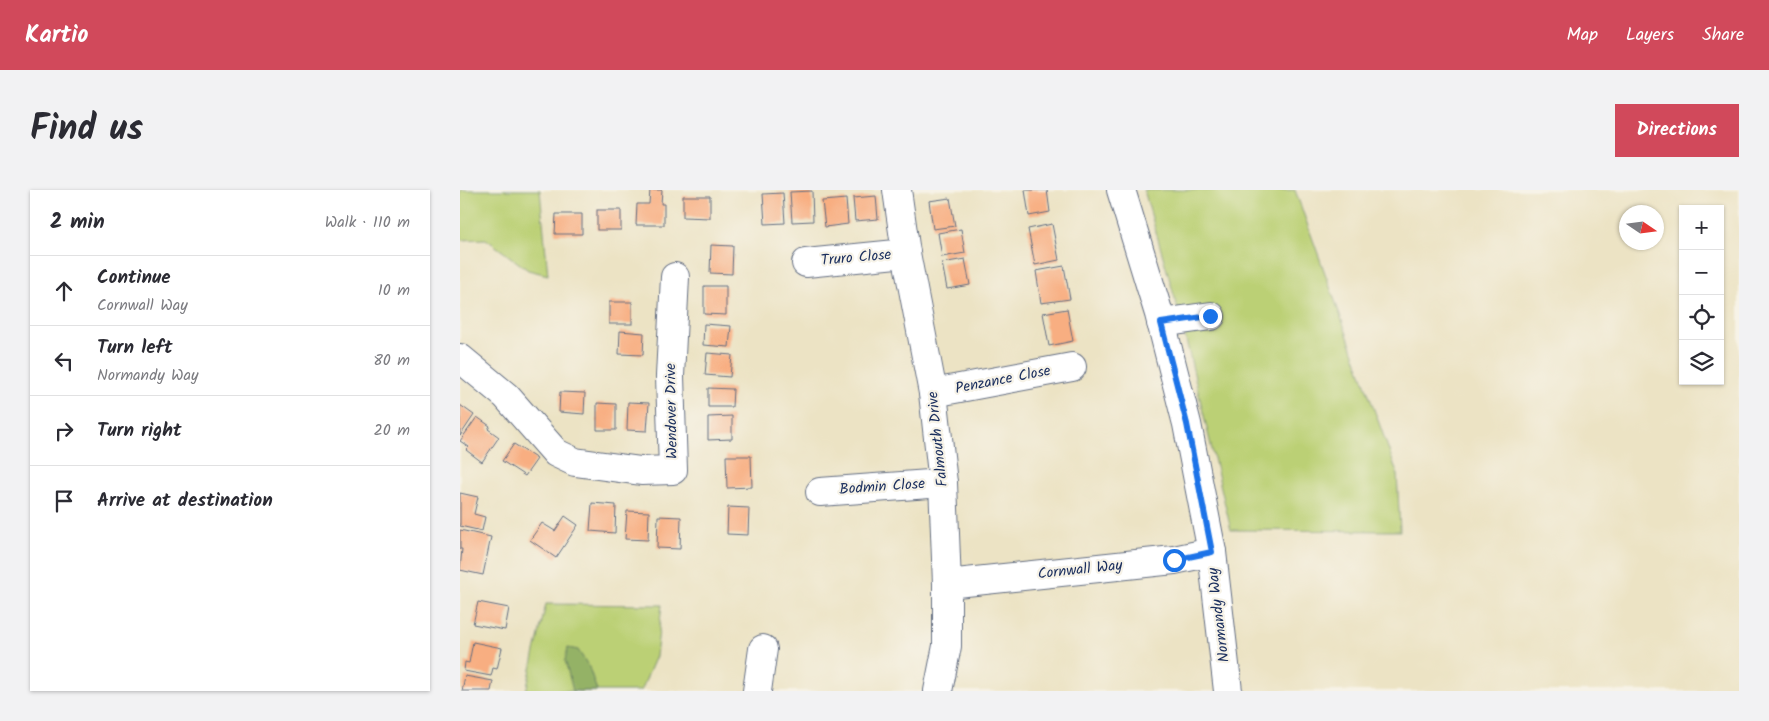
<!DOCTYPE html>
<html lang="en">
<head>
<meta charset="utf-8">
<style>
  body { margin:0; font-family:Kalam,sans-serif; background:#f2f2f3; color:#2b2b33 }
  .controls { position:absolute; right:15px; top:15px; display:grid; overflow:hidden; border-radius:0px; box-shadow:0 1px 4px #0004 }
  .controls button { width:45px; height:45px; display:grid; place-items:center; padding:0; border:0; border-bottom:1px solid #e1e1e2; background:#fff; color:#2b2b33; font:25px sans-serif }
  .compass { position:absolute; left:1159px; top:15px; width:45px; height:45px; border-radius:50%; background:#fff; box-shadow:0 1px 4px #0004; rotate:103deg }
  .stop { position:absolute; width:15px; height:15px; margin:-11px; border:4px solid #1a73e8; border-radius:50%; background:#fff }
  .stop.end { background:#1a73e8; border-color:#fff; box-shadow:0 1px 5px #0008 }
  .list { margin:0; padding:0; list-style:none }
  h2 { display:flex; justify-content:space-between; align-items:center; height:65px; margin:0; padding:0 20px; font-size:21px }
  h2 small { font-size:16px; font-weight:400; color:#7c7c81 }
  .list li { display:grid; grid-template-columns:32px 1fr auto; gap:15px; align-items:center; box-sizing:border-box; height:70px; padding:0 20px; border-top:1px solid #e1e1e2 }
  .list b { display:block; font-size:19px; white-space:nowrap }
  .list p { margin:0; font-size:16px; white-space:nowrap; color:#7c7c81 }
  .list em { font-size:16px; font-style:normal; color:#7c7c81 }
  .icon { flex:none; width:28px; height:28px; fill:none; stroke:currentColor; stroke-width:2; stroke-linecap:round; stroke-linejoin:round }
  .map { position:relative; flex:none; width:1279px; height:501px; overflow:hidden; border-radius:0px }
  header { display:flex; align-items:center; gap:30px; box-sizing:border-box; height:70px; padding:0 25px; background:#d1495b; color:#fff }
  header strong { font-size:24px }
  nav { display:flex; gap:28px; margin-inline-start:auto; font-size:18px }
  .intro { display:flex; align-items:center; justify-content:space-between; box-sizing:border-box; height:120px; padding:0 30px }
  h1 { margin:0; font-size:35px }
  .button { padding:12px 22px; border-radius:0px; background:#d1495b; color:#fff; font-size:18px; font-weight:700 }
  main { display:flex; gap:30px; padding:0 30px }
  aside { flex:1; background:#fff; border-radius:0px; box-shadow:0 1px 4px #0004 }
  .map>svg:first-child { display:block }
  .green { fill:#bbd074; stroke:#6b8069 }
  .forest { fill:#94b266; stroke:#587062 }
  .building { fill:#f8ae81 }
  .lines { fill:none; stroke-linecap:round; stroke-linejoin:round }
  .minor-casing { stroke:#646e82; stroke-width:30 }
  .major-casing { stroke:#646e82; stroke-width:30 }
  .minor { stroke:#fff; stroke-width:28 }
  .major { stroke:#fff; stroke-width:28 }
  .route { stroke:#1a73e8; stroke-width:6 }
  .labels { text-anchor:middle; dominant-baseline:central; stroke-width:4.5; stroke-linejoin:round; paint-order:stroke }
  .street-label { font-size:15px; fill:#1b2f5e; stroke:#f7f3e8 }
</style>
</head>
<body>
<header>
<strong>Kartio</strong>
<nav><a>Map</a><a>Layers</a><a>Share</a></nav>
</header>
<div class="intro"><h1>Find us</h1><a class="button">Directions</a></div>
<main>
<aside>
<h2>2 min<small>Walk · 110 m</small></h2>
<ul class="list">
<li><svg class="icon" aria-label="ahead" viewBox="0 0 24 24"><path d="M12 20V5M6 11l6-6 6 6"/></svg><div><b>Continue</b><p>Cornwall Way</p></div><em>10 m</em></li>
<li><svg class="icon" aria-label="left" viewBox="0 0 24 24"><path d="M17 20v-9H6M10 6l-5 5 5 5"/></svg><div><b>Turn left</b><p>Normandy Way</p></div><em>80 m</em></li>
<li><svg class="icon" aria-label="right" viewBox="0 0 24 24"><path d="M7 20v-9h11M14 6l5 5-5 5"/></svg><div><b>Turn right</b></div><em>20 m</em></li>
<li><svg class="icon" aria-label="arrive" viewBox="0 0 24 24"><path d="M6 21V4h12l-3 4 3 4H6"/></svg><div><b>Arrive at destination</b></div></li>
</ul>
</aside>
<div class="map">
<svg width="1279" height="501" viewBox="0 0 1279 501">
  <rect width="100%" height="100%" fill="#f7f3e8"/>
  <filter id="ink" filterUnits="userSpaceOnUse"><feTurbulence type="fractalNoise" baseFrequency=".02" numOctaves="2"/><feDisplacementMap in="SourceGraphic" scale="10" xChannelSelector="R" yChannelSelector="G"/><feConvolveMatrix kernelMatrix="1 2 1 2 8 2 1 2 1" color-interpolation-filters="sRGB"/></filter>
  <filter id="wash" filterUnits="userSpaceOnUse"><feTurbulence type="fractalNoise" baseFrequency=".0096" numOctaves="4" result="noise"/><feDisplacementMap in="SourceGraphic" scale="20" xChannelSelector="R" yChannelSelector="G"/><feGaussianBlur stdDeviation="1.12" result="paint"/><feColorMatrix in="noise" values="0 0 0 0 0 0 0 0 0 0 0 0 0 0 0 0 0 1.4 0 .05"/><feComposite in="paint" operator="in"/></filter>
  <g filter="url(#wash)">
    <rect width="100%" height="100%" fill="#ece3c4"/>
    <g class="green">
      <polygon points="0,0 80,0 88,85 68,80 26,49 0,50"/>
      <polygon points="684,0 835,0 937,283 940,341 771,340 722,133"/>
      <polygon points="86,414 202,415 196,466 181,501 66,501"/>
    </g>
    <polygon class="forest" points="108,458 118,460 129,477 137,501 113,501 105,470"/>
    <g id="blocks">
      <g class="building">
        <polygon points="190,0 202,0 201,14 204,14 204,35 176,35 177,14 189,14"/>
        <polygon points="565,0 587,0 590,22 569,26"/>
        <polygon points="352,1 353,31 332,32 330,2"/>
        <polygon points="323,3 325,33 305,34 303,4"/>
        <polygon points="223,6 250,6 250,28 223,27"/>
        <polygon points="416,6 418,29 395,31 393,8"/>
        <polygon points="490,8 495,36 473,39 469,11"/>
        <polygon points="386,9 388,34 365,37 362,11"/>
        <rect x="137" y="20" width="24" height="20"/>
        <polygon points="96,24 122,24 122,44 95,44"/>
        <polygon points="592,34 599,70 575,75 568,39"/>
        <polygon points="501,39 505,63 482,67 478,43"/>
        <polygon points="251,55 273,56 272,84 250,83"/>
        <polygon points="505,69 510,95 487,99 482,73"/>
        <polygon points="604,76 610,109 581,113 576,81"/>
        <polygon points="244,96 266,96 266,125 244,124"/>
        <rect x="149" y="112" width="23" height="22"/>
        <polygon points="607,119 613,151 589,156 583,123"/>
        <polygon points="244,134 271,136 269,157 243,155"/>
        <polygon points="160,141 184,143 183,165 159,164"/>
        <polygon points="247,163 272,165 270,187 245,185"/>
        <polygon points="248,198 273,199 272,217 248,217"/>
        <polygon points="100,202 125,203 124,224 99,222"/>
        <polygon points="168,212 189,213 187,241 167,240"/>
        <polygon points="137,213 156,214 156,240 137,240"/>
        <polygon points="0,215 14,225 0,246"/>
        <polygon points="272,226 272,249 248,250 248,227"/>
        <polygon points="17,227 30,236 28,239 39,247 22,272 6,260 9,257 0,251"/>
        <polygon points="54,254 77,269 65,286 42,271"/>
        <polygon points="266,266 291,266 292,297 267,298"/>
        <polygon points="0,303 18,307 14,324 25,327 22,341 0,336"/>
        <polygon points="132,313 156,315 155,343 130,341"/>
        <polygon points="268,317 289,318 288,345 267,344"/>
        <polygon points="167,321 189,322 188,350 165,349"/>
        <polygon points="105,326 118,335 96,368 70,350 82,333 95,341"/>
        <polygon points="198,326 221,327 220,359 197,358"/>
        <polygon points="0,340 31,347 23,385 0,380 2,359 0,359"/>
        <polygon points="18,412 49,418 45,440 13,434"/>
        <polygon points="13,452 42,458 37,479 33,478 31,486 4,481 5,472 9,473"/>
        <polygon points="5,486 33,491 31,501 2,501"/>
      </g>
    </g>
  </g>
  <g filter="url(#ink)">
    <use href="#blocks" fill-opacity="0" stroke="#646e82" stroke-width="1"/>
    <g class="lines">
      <g class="minor-casing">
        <g id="minor">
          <polyline points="437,0 446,63 473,203 483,293 487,394 487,456 478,501"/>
          <polyline points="346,73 446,63"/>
          <polyline points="701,133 751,126"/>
          <polyline points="0,168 46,206 96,263 115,272 181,281 213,280 210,186 215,87"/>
          <polyline points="473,203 612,177"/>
          <polyline points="360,302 483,293"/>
          <polyline points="487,394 714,370 752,362"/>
          <polyline points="297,501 303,459"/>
        </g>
      </g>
      <g class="major-casing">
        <polyline id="major" points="661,0 699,124 727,234 752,362 768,501"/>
      </g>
      <use href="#minor" class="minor"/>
      <use href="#major" class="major"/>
    </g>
  </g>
  <g class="lines" filter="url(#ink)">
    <polyline class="route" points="714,370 752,362 727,234 701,133 750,126"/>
  </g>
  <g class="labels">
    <g class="street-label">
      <text transform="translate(396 68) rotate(-5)">Truro Close</text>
      <text transform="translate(543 190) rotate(-11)">Penzance Close</text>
      <text transform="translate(212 221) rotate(-91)">Wendover Drive</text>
      <text transform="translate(478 249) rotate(-96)">Falmouth Drive</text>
      <text transform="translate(422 297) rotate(-4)">Bodmin Close</text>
      <text transform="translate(620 380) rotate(-6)">Cornwall Way</text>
      <text transform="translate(759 425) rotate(-97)">Normandy Way</text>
    </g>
  </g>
</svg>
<div class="controls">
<button>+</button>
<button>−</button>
<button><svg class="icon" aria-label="locate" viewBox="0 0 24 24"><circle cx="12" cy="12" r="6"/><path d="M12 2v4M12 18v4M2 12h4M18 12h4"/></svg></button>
<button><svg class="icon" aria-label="layers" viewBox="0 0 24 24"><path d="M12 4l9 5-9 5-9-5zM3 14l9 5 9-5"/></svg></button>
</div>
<svg class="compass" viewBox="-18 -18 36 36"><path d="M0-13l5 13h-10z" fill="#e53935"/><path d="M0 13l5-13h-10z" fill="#7c7c81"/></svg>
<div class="stop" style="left:714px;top:370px"></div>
<div class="stop end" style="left:750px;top:126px"></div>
</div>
</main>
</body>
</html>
